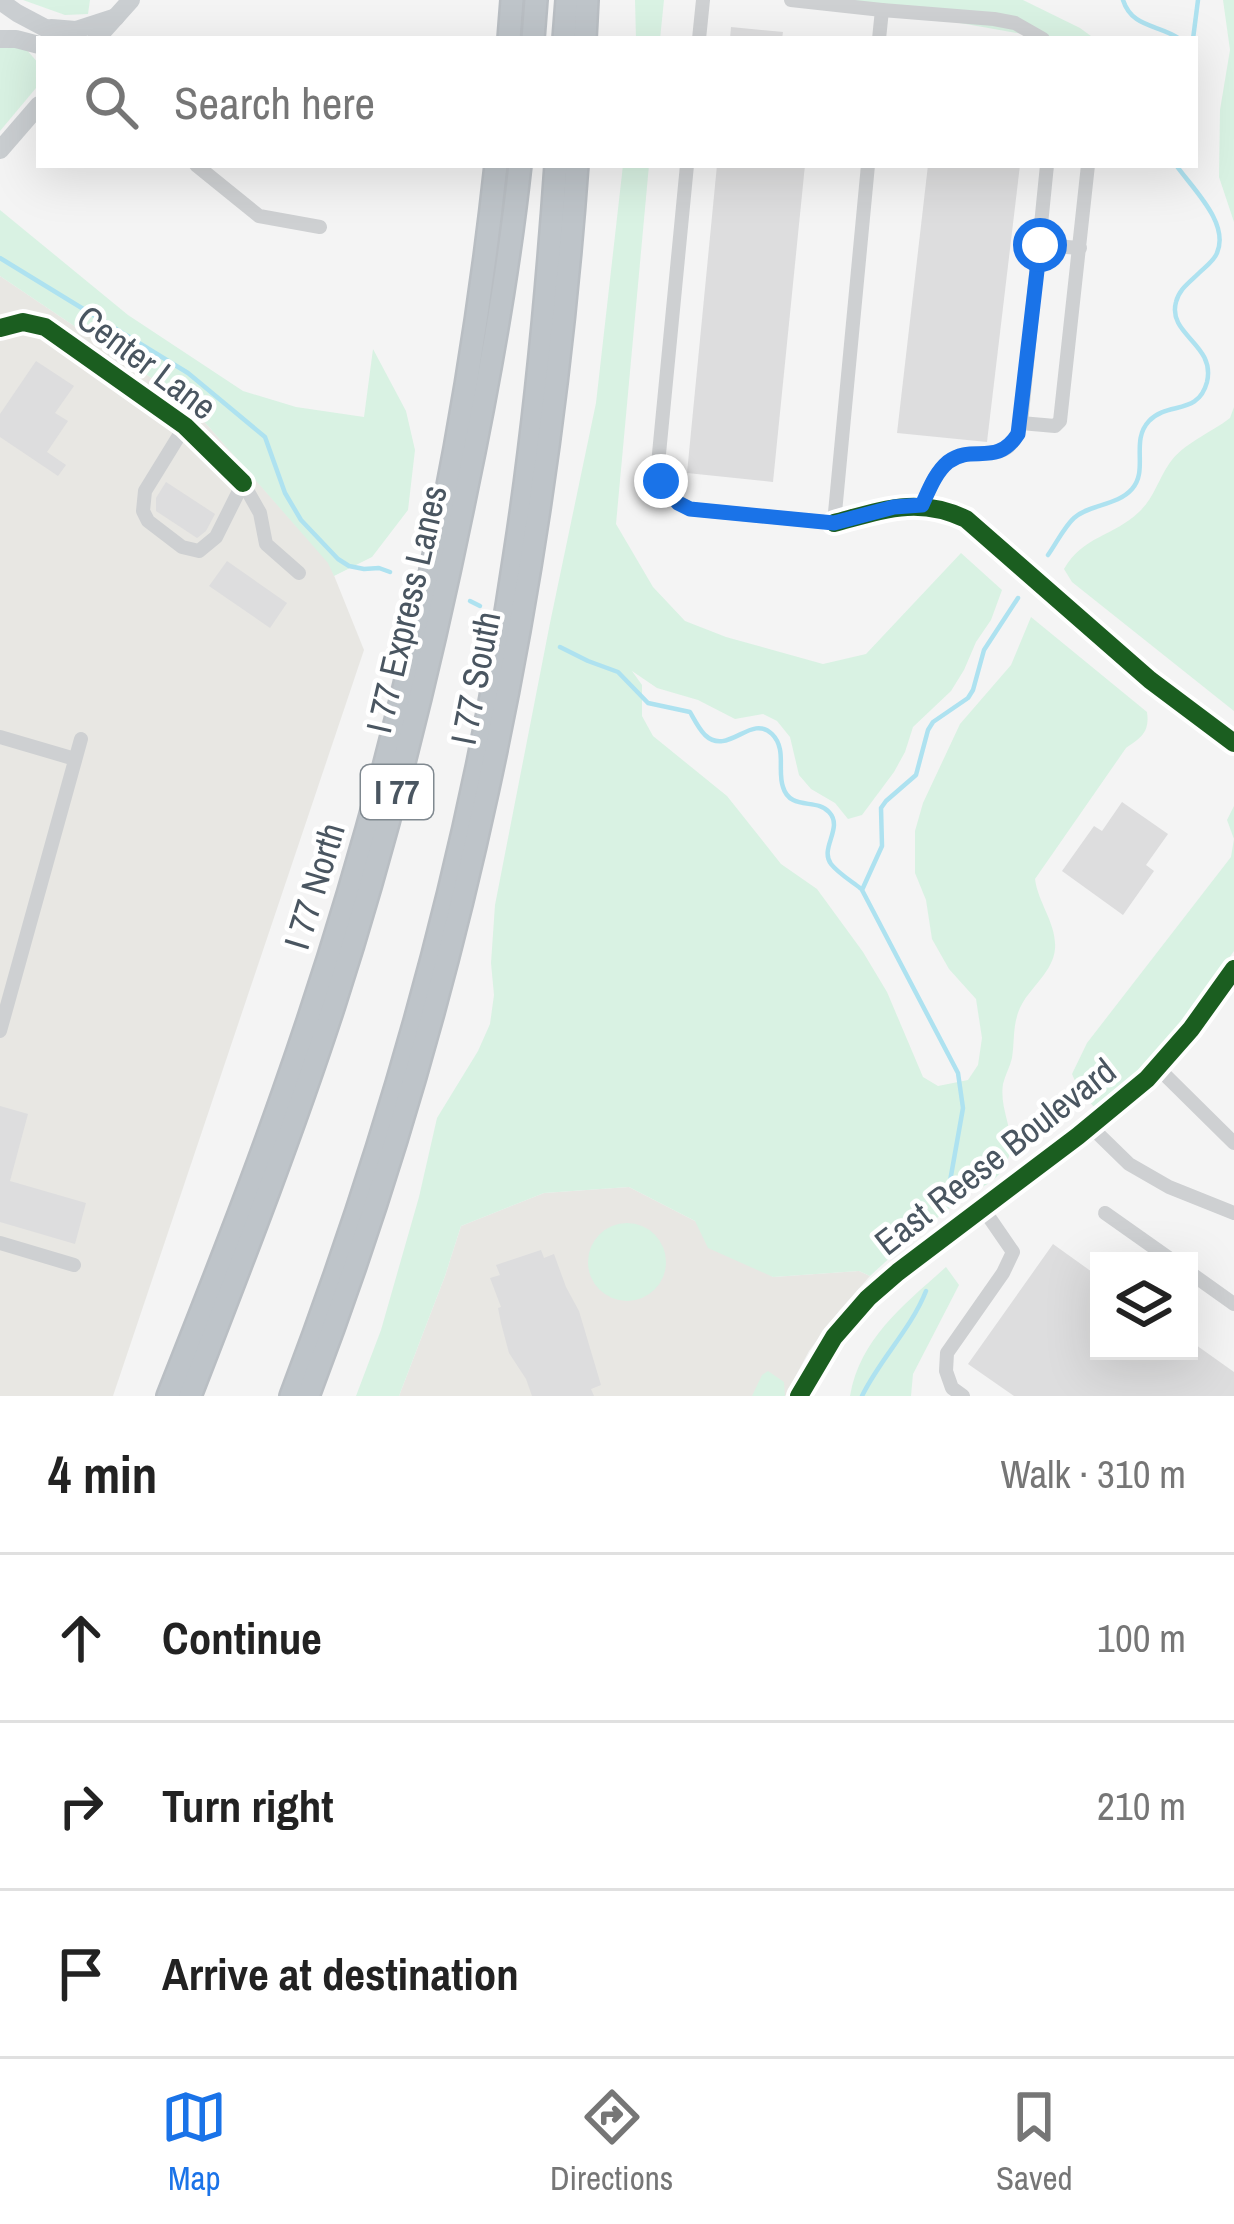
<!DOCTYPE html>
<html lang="en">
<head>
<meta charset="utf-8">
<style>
  body { margin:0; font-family:"Archivo Narrow",sans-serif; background:#f2f2f2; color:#222 }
  .controls { position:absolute; right:36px; bottom:36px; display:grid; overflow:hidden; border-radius:0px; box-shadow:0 12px 48px #0002 }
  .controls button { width:108px; height:108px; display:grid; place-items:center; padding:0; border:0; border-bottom:3px solid #e0e0e0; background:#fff; color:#222; font:60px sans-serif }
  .stop { position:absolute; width:36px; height:36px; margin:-27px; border:9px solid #1a73e8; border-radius:50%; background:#fff }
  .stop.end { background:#1a73e8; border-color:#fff; box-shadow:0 3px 12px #0008 }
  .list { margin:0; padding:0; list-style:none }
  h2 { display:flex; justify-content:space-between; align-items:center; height:156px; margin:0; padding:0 48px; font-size:51px }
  h2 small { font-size:39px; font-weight:400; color:#767676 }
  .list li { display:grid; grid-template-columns:78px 1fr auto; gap:36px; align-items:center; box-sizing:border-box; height:168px; padding:0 48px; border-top:3px solid #e0e0e0 }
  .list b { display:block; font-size:45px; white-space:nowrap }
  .list em { font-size:39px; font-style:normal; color:#767676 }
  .icon { flex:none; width:66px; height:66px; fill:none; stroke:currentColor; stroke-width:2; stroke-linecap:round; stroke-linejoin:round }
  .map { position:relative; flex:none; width:1234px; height:1396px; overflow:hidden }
  .search { position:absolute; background:#fff; box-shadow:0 12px 48px #0002; left:36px; right:36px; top:36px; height:132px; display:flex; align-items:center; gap:30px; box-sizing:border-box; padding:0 42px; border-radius:0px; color:#767676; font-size:45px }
  .sheet { height:660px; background:#fff }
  nav { display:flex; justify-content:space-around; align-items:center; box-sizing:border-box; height:168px; border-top:3px solid #e0e0e0; background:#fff; font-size:33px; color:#767676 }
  nav a { display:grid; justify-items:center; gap:6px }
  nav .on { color:#1a73e8 }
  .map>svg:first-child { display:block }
  .commercial { fill:#e8e7e3 }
  .green { fill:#d9f2e3 }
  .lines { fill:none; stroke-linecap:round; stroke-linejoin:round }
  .stream { stroke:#aee2f0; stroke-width:4.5 }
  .building { fill:#ddddde }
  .highway-casing { stroke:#b9bec3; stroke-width:26 }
  .minor { stroke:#ced0d2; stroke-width:14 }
  .major { stroke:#caced1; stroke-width:18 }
  .highway { stroke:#bec4c9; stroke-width:21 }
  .cycleway-casing { stroke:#fff; stroke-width:26 }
  .cycleway { stroke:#1b5e20; stroke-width:18 }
  .route { stroke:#1a73e8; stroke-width:15 }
  .labels { text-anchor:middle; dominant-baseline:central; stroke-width:9; stroke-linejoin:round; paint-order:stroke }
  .shield { fill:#fff; stroke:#808990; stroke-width:3 }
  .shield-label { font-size:33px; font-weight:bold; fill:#4a5661 }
  .street-label { font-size:36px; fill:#4a5661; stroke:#fff }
</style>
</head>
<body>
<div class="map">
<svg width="1234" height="1396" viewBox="0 0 1234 1396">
  <rect width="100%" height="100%" fill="#f4f4f4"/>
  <g class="commercial">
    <polygon points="0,276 187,402 329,563 364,650 113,1396 0,1396"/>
    <polygon points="629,1187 695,1221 773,1277 859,1271 870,1276 839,1311 809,1351 785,1396 399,1396 445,1276 461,1226 544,1193"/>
  </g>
  <g class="green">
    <polygon points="23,0 90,0 88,14 65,15"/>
    <polygon points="635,0 664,0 660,39 636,39"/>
    <polygon points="830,0 1023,0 1080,28 1095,39 1051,39"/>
    <polygon points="1223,0 1234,0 1234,222 1219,177 1220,110 1230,50"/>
    <polygon points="0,45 26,49 39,64 36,88 0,131"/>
    <path d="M623 165H649L616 524 653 587 685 621 726 637 823 664 866 654 961 553 1002 590 991 620 976 642 964 670 951 691 913 727 905 752 894 772 862 815 848 819 835 803 811 789 799 775 790 737 777 721 763 714 735 719 698 700 657 688 632 671 642 685V716L653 736 727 796 781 864 817 889 863 952 887 992 923 1077 938 1086 968 1080 978 1065 982 1038 976 999 949 969 932 939 926 900 915 873V831L923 803 960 724 1011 665 1031 617 1147 712C1150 732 1141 738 1126 748L1035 879C1038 903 1057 924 1055 949 1053 971 1032 986 1022 1004 1012 1022 1015 1039 1012 1058 1010 1067 1005 1075 1003 1084 998 1117 1025 1141 1000 1173 991 1185 973 1190 962 1199 929 1223 899 1249 870 1276L859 1271 773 1277 708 1248 695 1221 629 1187 544 1193 461 1226 445 1276 399 1396H356L381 1330 419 1197 437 1118 478 1051 490 1024 494 995 491 963 495 905 550 623 596 403Z"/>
    <polygon points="0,210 128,315 243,391 296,407 364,417 373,349 406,411 415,450 408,510 372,557 334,576 328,563 187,402 0,276"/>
    <path d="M1234 407V711L1072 582 1064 569C1083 536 1114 536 1139 512 1154 498 1158 480 1169 464 1183 443 1211 433 1230 418Z"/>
    <polygon points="1234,806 1234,951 1166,1047 1130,1083 1095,1108 1079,1090 1072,1074 1087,1043 1231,857 1234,839 1227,820"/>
    <circle cx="627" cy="1262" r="39"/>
    <path d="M946 1267 959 1285 913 1374 911 1396H850C860 1338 905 1304 946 1267Z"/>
    <polygon points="768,1371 784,1382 785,1396 752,1396 762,1375"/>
  </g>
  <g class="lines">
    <g class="stream">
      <path d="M1123 0C1132 28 1158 24 1180 39"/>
      <polyline points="1193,39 1198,0"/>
      <polyline points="0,258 188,373 265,437 285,493 301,520 338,559 349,566 364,569 379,568 390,572"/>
      <path d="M1048 555C1056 544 1064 527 1074 518 1090 504 1117 506 1132 489 1149 470 1130 441 1149 421 1168 401 1198 416 1207 382 1216 344 1167 335 1176 302 1179 289 1190 282 1199 273 1204 268 1214 261 1217 253 1230 223 1192 188 1176 165"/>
      <polyline points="470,601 480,606"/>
      <path d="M560 647 588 661 618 672 648 703 690 712C694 719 699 729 705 735 728 757 751 713 772 734 787 749 777 770 783 787 790 811 817 798 829 812 844 828 819 848 831 864 838 873 851 881 860 888"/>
      <polyline points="949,1187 963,1108 958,1073 862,890 882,846 881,808 886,801 916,775 928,730 933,722 968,698 973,690 984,650 1018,598"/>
      <path d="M862 1396C880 1359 911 1329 926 1291"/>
    </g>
  </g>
  <g class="building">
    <polygon points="731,27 783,32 782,39 730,39"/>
    <polygon points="717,165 805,165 773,482 687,473"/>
    <polygon points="928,165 1020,165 987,442 897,433"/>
    <polygon points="36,361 74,386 55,413 68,421 47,452 66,465 58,476 0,437 0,414"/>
    <polygon points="166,482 215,514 206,531 197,538 156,511 156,498"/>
    <polygon points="227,561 287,603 270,628 209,586"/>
    <polygon points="1122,802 1168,834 1146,865 1154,871 1123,915 1062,871 1094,826 1102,831"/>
    <polygon points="0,1106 28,1114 10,1181 86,1203 75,1244 0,1222"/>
    <polygon points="1053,1244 1099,1277 1099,1351 1189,1351 1189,1340 1234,1372 1234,1396 1014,1396 968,1364"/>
    <polygon points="541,1250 544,1258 554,1254 566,1287 579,1311 601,1385 591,1389 594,1396 532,1396 526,1379 509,1353 501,1323 498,1308 501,1307 490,1278 500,1275 496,1265"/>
  </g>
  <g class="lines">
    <g class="highway-casing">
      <g id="highway">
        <polyline points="509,39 512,0"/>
        <polyline points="533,39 536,0"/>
        <polyline points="564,39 567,0"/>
        <polyline points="585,39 587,0"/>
        <path d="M168 1396C208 1295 248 1194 284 1091 389 793 462 479 496 165"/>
        <path d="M190 1396C240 1267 291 1137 334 1005 388 838 430 668 465 496 488 386 508 276 520 165"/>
        <path d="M291 1396C394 1125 473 841 515 554 535 425 547 295 556 165"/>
        <path d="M308 1396C458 1003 547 584 577 165"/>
      </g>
    </g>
    <g class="minor">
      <polyline points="791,0 882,10 879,39"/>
      <polyline points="882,10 994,19 1015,23 1043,39"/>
      <polyline points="699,39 703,0"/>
      <polyline points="196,165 259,216 320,227"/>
      <path d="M687 165 658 464C662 486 670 499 690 509L834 523 894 507 922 505 946 510 966 519 990 539 1150 680 1234 743"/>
      <polyline points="1040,245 1080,248"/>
      <polyline points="0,328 23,322 45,327 133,387 200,440 243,483 260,513 266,544 299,573"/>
      <polyline points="1021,423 1047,165"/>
      <polyline points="185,426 145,491 143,511 148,521 182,547 199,551 216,537 243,483"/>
      <path d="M922 505C929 490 935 472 948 462 977 441 1008 472 1021 423L1055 426 1060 421 1088 165"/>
      <polyline points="834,523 868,165"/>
      <polyline points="0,737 75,759"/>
      <polyline points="0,1031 81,739"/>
      <polyline points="1158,1068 1234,1143"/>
      <polyline points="1090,1126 1129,1164 1169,1187 1234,1213"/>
      <polyline points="1105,1213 1173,1261"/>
      <polyline points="0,1243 74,1265"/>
      <polyline points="1189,1272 1234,1304"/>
      <polyline points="799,1396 834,1337 868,1298 898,1272 1078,1136 1147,1079 1191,1029 1234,969"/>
      <polyline points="963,1396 952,1388 946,1371 947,1353 1003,1273 1013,1252 982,1207"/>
    </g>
    <g class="major">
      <polyline points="0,1 17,13 66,39"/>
      <polyline points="51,28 76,30 116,17"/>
      <polyline points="0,39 16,39 39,45"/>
      <polyline points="96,39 131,0"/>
      <polyline points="0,150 39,105"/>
    </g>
    <use href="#highway" class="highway"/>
    <g class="cycleway-casing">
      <g id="cycleway">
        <polyline points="0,328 23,322 45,327 185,426 243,483"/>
        <path d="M834 523C883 510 918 496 966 519L1150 680 1234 743"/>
        <polyline points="799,1396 834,1337 868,1298 898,1272 1078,1136 1147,1079 1191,1029 1234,969"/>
      </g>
    </g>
    <use href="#cycleway" class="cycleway"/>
  </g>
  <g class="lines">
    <path class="route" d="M661 481 678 503 690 509 834 523 894 507 922 505C929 490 935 473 948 462 973 443 996 468 1018 434L1040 245"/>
  </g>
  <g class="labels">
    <rect class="shield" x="361" y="765" width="72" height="54" rx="9"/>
    <g class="shield-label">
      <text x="397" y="792">I 77</text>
    </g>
    <g class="street-label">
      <text transform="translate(147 362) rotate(37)">Center Lane</text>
      <text transform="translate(406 609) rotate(-77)">I 77 Express Lanes</text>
      <text transform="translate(475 678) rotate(-79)">I 77 South</text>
      <text transform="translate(314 886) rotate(-73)">I 77 North</text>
      <text transform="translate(995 1156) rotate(-38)">East Reese Boulevard</text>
    </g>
  </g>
</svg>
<div class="controls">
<button><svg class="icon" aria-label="layers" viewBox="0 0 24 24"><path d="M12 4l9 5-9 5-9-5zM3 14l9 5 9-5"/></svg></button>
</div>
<div class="stop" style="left:1040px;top:245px"></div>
<div class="stop end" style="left:661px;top:481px"></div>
<div class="search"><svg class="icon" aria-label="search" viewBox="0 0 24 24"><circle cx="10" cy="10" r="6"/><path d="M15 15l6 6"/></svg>Search here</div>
</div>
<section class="sheet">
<h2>4 min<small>Walk · 310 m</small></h2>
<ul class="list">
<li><svg class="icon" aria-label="ahead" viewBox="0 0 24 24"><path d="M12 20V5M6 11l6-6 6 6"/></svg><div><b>Continue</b></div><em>100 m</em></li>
<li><svg class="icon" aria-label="right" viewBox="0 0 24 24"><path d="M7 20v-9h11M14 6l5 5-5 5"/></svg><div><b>Turn right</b></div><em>210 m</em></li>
<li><svg class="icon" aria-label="arrive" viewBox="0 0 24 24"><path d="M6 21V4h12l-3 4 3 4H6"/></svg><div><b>Arrive at destination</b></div></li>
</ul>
</section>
<nav>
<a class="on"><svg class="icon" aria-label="map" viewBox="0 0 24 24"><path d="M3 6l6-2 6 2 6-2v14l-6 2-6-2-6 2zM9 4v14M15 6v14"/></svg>Map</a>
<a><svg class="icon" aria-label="directions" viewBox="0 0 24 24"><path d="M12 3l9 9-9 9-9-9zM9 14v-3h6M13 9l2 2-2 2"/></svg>Directions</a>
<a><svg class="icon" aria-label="saved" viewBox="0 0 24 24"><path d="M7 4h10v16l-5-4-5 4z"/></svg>Saved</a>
</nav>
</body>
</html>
